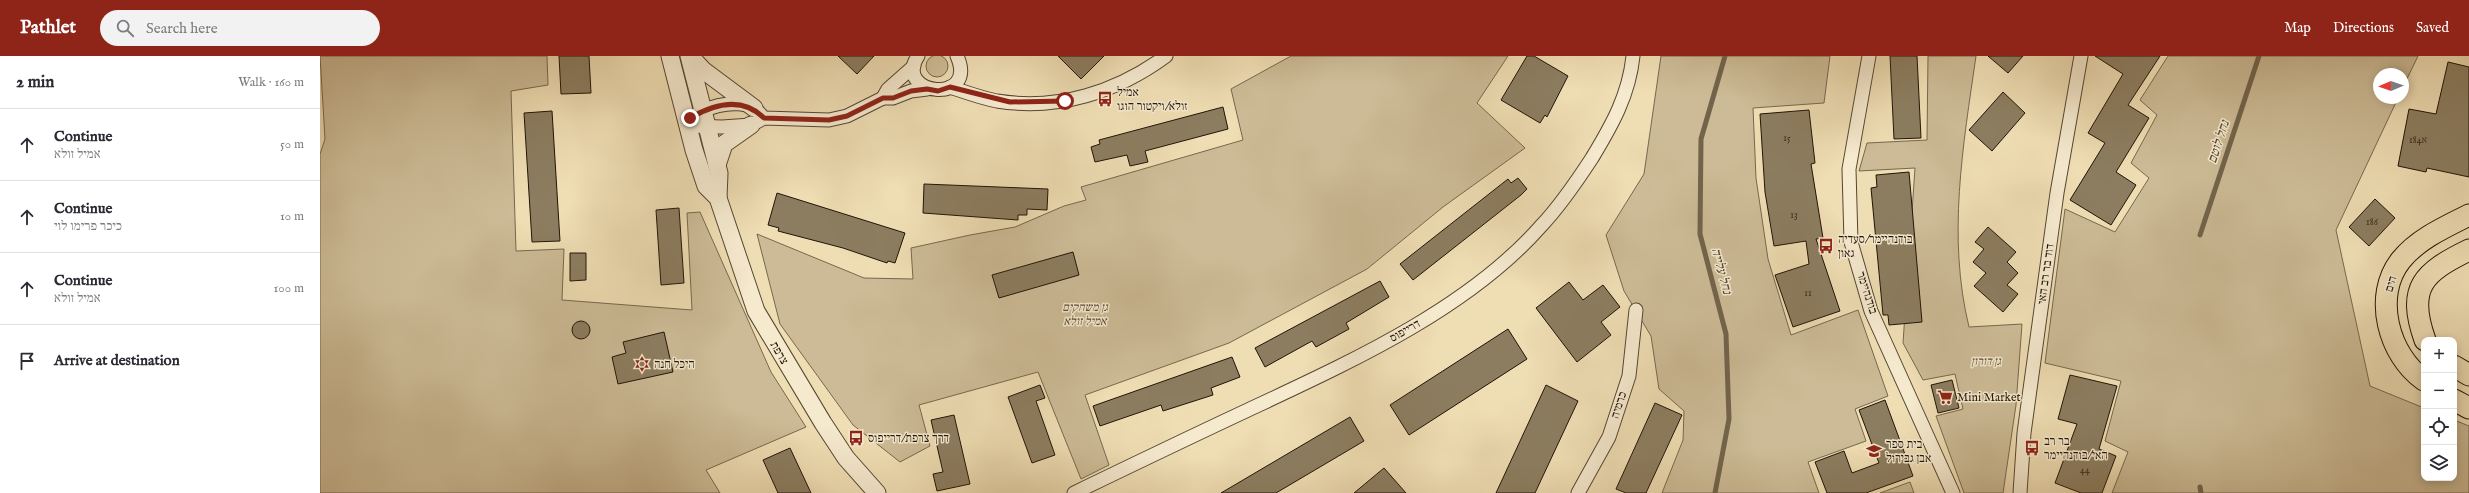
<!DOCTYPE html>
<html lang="en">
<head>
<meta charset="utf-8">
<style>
  body { margin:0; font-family:"IM FELL English","Frank Ruhl Libre",serif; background:#f2f2f3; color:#2b2b33 }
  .controls { position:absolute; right:12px; bottom:12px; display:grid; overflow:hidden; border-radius:8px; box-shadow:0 2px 10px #0003 }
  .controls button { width:36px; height:36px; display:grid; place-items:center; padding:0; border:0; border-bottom:1px solid #e1e1e2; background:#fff; color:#2b2b33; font:20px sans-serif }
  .compass { position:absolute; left:2053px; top:12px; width:36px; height:36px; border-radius:50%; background:#fff; box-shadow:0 2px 10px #0003; rotate:268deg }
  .stop { position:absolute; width:12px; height:12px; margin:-9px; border:3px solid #8f2418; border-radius:50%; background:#fff }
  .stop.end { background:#8f2418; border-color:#fff; box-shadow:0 1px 4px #0008 }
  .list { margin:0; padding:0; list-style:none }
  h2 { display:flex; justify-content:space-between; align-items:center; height:52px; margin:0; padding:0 16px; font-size:17px }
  h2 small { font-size:13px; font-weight:400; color:#7c7c81 }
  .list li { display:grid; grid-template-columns:26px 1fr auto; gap:12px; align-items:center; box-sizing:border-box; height:72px; padding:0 16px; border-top:1px solid #e1e1e2 }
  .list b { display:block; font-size:15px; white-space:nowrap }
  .list p { margin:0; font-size:13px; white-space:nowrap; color:#7c7c81 }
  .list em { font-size:13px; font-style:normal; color:#7c7c81 }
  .icon { flex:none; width:22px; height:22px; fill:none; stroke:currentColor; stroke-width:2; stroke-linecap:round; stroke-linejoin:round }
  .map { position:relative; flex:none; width:2149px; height:437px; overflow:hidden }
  header { display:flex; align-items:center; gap:24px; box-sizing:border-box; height:56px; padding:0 20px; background:#8f2418; color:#fff }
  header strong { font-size:19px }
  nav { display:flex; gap:22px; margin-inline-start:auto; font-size:14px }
  .search { width:280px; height:36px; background:#f2f2f3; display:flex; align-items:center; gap:10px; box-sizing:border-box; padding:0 14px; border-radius:22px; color:#7c7c81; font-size:15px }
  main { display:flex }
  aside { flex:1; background:#fff }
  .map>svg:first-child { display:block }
  .green { fill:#ccbb96; stroke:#76684e }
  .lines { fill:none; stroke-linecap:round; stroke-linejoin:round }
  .stream { stroke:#72644b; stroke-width:5 }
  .building { fill:#8c7d60; stroke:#201407 }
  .minor-casing { stroke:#544632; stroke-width:15 }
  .tertiary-casing { stroke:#544632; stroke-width:19 }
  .primary-casing { stroke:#201407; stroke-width:23 }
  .minor { stroke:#f5e9ce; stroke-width:13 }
  .tertiary { stroke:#f5e9ce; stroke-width:17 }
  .primary { stroke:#efddb3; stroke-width:21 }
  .route { stroke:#8f2418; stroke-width:5 }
  .labels { text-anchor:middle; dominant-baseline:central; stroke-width:3; stroke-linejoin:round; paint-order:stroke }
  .number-label { font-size:10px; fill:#3b2e1d }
  .poi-label { font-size:12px; fill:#201407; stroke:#f5e9ce; text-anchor:start }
  .street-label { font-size:12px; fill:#201407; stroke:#f5e9ce }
  .park-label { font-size:12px; font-style:italic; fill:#5c4e39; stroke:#f5e9ce }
  .water-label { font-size:13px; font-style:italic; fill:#574935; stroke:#f5e9ce }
</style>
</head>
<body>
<header>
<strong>Pathlet</strong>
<div class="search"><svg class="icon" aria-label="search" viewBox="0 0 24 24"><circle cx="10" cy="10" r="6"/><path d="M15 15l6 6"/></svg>Search here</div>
<nav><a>Map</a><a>Directions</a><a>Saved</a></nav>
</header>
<main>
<aside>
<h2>2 min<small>Walk · 160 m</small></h2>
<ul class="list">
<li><svg class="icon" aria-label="ahead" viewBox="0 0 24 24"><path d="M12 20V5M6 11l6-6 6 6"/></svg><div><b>Continue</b><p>אמיל זולא</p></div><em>50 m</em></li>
<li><svg class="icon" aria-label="ahead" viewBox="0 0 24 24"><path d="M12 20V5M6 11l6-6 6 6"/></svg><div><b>Continue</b><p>כיכר פרימו לוי</p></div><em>10 m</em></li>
<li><svg class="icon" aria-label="ahead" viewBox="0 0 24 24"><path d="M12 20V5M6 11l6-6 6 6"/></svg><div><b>Continue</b><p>אמיל זולא</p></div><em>100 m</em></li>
<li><svg class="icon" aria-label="arrive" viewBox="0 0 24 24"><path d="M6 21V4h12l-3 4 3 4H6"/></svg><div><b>Arrive at destination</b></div></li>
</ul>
</aside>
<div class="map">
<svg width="2149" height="437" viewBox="0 0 2149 437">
  <rect width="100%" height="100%" fill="#efddb3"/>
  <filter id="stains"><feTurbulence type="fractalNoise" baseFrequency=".005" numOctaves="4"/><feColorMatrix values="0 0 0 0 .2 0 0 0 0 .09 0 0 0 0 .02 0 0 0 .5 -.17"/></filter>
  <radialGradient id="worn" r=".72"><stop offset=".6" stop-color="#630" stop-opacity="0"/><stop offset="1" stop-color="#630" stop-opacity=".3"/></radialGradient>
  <g class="green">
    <circle cx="617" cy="10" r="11"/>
    <polygon points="0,0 227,0 228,29 191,35 196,195 244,193 242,244 372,254 367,157 380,156 451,316 486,371 386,414 400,437 0,437 0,98 5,83"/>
    <polygon points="971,0 1188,0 1157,47 1205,92 1123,151 1047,213 909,287 765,339 789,409 761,423 718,316 599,349 610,390 580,406 533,369 460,268 437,178 544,222 593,223 591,192 650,179 695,171 744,150 766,144 761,131 923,84 911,33"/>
    <polygon points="1341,0 1510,0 1504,47 1433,52 1436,122 1448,203 1471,279 1538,254 1568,340 1535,353 1546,385 1488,406 1499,437 1342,437 1363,384 1364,355 1339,333 1331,280 1304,235 1286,179 1324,118"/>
    <path d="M1608 0H1656C1643 90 1627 181 1649 271L1702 268 1696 349 1683 437H1644L1616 360 1643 353 1635 318 1603 324 1583 287 1595 112 1539 115 1547 87 1607 84Z"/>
    <polygon points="1848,0 2098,0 2083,31 2083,18 2059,18 2059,42 2078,42 2016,174 2050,330 2104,352 2104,422 2134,422 2134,364 2149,370 2149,437 1792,437 1808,396 1785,385 1801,325 1725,307 1745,153 1795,176 1829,122 1811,107 1837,59 1820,44"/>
    <polygon points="1590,426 1594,437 1560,437"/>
  </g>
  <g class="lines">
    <g class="stream">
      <polyline points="1880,179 1939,0"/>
      <polyline points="1880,431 1881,437"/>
      <polyline points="1395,437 1409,363 1406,278 1380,178 1381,83 1405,0"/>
    </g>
  </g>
  <g class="building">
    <polygon points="239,0 269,0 271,37 241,38"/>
    <polygon points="518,0 554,0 537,18"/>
    <polygon points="738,0 784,0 761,23"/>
    <polygon points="1207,0 1214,0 1248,20 1227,61 1225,59 1220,67 1181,44"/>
    <polygon points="1570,0 1597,0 1601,82 1574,83"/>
    <polygon points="1668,0 1703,0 1688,17"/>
    <polygon points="1775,0 1840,0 1808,49 1829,62 1796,116 1816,129 1791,169 1750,144 1785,87 1768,77 1803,18"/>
    <polygon points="2128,6 2149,11 2149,121 2107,112 2106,116 2078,110 2089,53 2116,58"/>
    <polygon points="1683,36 1705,57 1672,95 1649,74"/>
    <polygon points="903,51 908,73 825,95 828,106 810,110 807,99 775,106 771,91 780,88 779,84"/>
    <polygon points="1489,54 1495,107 1491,108 1503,182 1496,183 1520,255 1473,271 1455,219 1489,208 1486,185 1454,190 1445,136 1440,58"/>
    <polygon points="232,55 240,185 212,186 204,57"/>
    <polygon points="1589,116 1602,266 1569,269 1568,259 1563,259 1551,132 1557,131 1556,119"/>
    <polygon points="1198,122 1207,133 1201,139 1093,224 1080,208 1188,123 1191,127"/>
    <polygon points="604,128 728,133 727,154 707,153 707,159 698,159 698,164 603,157"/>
    <polygon points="457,137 585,177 575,207 568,205 567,207 523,192 458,175 459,172 448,169"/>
    <polygon points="2055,143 2075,162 2049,190 2029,171"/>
    <polygon points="359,152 364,227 341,229 336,154"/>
    <polygon points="1668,171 1696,196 1687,206 1698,217 1687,229 1698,238 1683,256 1654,230 1666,217 1653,206 1664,193 1655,186"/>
    <polygon points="753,196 759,219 679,242 672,219"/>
    <polygon points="250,197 266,197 266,224 250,225"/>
    <polygon points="1060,225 1069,241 1026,267 1029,273 996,291 992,285 945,311 935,292"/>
    <polygon points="1249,226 1263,244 1283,229 1300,251 1281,266 1291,279 1257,306 1216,252"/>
    <circle cx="261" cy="274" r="9"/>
    <polygon points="1188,273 1207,303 1089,379 1070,349"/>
    <polygon points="344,276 353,316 298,328 292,301 306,297 303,286"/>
    <polygon points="912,301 920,321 891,332 893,339 843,355 841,349 780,370 773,350"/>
    <polygon points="1750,319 1797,330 1779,393 1796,400 1782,437 1761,437 1735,427 1757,368 1738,363"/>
    <polygon points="1632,324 1639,352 1618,357 1611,329"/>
    <polygon points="720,329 725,342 716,345 735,399 712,407 688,341"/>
    <polygon points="1226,329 1258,345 1215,437 1176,437"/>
    <polygon points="1565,344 1593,420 1546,437 1507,437 1495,406 1524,395 1532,417 1559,407 1539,354"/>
    <polygon points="1335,347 1362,359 1326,437 1306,437 1296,433"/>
    <polygon points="634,359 650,428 617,435 613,418 623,416 611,364"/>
    <polygon points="1030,361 1044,385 956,437 901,437"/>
    <polygon points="470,392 491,437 458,437 443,404"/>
    <polygon points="1064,412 1086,437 1034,437"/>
  </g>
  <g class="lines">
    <g class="minor-casing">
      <g id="minor">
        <path d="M598 0C572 39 659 50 637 0"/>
        <polyline points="1549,0 1529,113 1531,186 1551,255 1633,437"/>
        <path d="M630 31C645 36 661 42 677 45 738 55 797 36 846 0"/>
        <polyline points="563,42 568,33 594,10"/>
        <path d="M444 62C441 59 438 55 435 53 418 41 377 51 366 68L371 70 402 71 431 69 444 62 509 64 527 60 563 42H573L591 35 607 33"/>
        <path d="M754 437C812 409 870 381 928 354 1028 307 1147 254 1221 170 1240 150 1257 125 1272 102 1292 69 1309 39 1313 0"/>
        <polyline points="1258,437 1289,381 1309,320 1316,254"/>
        <polyline points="1700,437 1704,377 1737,137 1761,0"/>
      </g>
    </g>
    <g class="tertiary-casing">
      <g id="tertiary">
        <polyline points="350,0 374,94 386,130 398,142 436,255 503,367 526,402 557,437"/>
        <polyline points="369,0 399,117 398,142"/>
        <polyline points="370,0 383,14 434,52"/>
        <polyline points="397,109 404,88 431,69"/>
      </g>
    </g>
    <g class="primary-casing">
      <g id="primary">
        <path d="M2105 284C2086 231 2104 216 2149 194"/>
        <polyline points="2134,310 2149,319"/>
        <path d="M2104 324C2069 300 2052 240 2081 204 2098 183 2125 171 2149 159"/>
        <polyline points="2134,344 2149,352"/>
      </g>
    </g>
    <use href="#minor" class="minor"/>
    <use href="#tertiary" class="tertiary"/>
    <use href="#primary" class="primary"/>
  </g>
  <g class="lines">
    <path class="route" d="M370 62C394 48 422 40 444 62L509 64 527 60 563 42H573L591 35 607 33 618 35 630 31 690 46 745 45"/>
  </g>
  <defs>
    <g id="bus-bare" transform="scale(1.2)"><path d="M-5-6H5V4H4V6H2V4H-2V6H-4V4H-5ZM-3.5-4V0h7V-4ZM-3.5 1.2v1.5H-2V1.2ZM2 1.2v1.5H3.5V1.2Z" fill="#8f2418" stroke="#f5e9ce" stroke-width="2.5" paint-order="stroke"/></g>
    <g id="synagogue-bare" transform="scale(1.2)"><path d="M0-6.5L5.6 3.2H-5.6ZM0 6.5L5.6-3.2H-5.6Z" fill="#8f2418" stroke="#f5e9ce" stroke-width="2.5" paint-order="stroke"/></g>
    <g id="supermarket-bare" transform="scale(1.2)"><path d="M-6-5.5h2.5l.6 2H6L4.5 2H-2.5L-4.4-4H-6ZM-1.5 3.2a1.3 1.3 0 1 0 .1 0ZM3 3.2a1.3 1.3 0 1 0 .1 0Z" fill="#8f2418" stroke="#f5e9ce" stroke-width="2.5" paint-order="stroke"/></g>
    <g id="school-bare" transform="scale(1.2)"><path d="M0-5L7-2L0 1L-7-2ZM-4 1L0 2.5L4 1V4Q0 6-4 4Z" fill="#8f2418" stroke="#f5e9ce" stroke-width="2.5" paint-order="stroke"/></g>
  </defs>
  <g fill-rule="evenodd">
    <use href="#bus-bare" x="785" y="43"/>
    <use href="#bus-bare" x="1506" y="190"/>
    <use href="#synagogue-bare" x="322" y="308"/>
    <use href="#supermarket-bare" x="1625" y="341"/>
    <use href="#bus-bare" x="536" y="382"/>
    <use href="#bus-bare" x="1712" y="392"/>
    <use href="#school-bare" x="1554" y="395"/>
  </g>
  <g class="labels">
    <g class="number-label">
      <text x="1467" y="82">15</text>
      <text x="2098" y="84">184א</text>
      <text x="1474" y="159">13</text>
      <text x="2052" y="166">186</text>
      <text x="1488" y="237">11</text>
      <text x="1765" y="414">44</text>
    </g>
    <g class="poi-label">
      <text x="797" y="36">אמיל<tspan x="797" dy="14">זולא/ויקטור הוגו</tspan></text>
      <text x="1518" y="183">בודנהיימר/סעדיה<tspan x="1518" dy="14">גאון</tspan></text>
      <text x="334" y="308">היכל חנה</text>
      <text x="1637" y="341">Mini Market</text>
      <text x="548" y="382">דרך צרפת/דרייפוס</text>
      <text x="1724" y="385">בר רב<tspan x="1724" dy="14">האי/בודנהיימר</tspan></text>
      <text x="1566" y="388">בית ספר<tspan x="1566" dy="14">אבן גבירול</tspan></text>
    </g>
    <g class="street-label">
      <text transform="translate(1726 218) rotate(-82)">דוד בר רב האי</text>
      <text transform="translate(2071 228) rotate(-73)">הים</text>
      <text transform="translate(1547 237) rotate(72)">בודנהיימר</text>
      <text transform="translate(1085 275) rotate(-30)">דרייפוס</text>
      <text transform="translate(459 297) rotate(60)">צרפת</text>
      <text transform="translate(1299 349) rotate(-72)">כרמיה</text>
    </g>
    <g class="park-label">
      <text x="765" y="251">גן משחקים<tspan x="765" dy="14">אמיל זולא</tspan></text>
      <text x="1666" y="305">גן דורון</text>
    </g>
    <g class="water-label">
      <text transform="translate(1899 86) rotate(-72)">נחל לוטם</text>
      <text transform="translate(1401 215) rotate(75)">נחל עלייה</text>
    </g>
  </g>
  <rect width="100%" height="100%" filter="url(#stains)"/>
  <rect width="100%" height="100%" fill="url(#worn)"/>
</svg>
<div class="controls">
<button>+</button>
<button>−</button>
<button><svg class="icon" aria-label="locate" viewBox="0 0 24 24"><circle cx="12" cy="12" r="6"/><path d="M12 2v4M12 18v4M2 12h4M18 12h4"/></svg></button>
<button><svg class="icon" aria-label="layers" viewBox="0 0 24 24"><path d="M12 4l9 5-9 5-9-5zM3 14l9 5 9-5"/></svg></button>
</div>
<svg class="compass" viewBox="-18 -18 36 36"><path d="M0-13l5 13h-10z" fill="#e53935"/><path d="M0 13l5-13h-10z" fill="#7c7c81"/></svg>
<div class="stop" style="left:745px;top:45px"></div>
<div class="stop end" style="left:370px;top:62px"></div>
</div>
</main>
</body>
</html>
